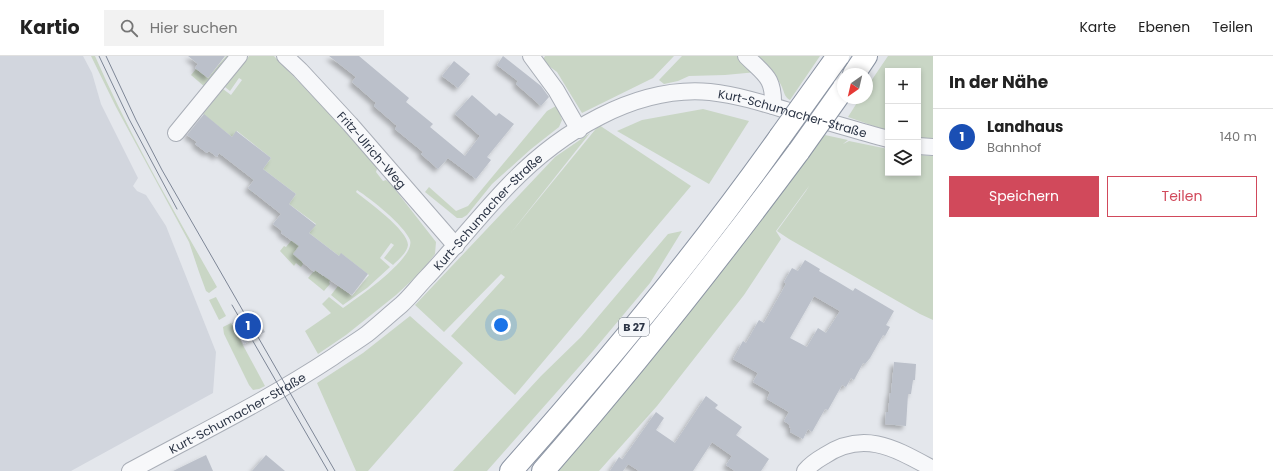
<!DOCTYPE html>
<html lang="de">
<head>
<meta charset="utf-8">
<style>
  body { margin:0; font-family:Poppins,sans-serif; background:#f2f2f2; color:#222 }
  .controls { position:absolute; right:12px; top:12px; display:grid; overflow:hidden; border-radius:0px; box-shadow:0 2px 6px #0003 }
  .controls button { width:36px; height:36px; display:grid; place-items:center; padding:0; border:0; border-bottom:1px solid #e0e0e0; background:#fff; color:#222; font:20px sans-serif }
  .compass { position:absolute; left:837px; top:12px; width:36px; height:36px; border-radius:50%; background:#fff; box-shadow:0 2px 6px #0003; rotate:214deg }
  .you { position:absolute; left:501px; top:269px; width:14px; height:14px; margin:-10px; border:3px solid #fff; border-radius:50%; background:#1a73e8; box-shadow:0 0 0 6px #1a73e833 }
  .badge { display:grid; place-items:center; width:26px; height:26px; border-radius:50%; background:#d1495b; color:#fff; font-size:13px; font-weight:700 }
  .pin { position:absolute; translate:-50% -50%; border:2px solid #fff; box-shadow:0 1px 4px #0006 }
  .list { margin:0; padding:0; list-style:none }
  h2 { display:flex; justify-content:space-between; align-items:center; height:52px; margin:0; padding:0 16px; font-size:17px }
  h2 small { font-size:13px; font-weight:400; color:#767676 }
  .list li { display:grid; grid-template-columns:26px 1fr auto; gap:12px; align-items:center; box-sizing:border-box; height:56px; padding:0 16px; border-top:1px solid #e0e0e0 }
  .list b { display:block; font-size:15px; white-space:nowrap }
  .list p { margin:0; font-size:13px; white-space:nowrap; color:#767676 }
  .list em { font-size:13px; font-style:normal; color:#767676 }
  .actions { display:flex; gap:8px; padding:12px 16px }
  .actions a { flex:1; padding:9px 0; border:1px solid #d1495b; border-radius:0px; text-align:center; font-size:14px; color:#d1495b }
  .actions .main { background:#d1495b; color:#fff }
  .icon { flex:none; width:22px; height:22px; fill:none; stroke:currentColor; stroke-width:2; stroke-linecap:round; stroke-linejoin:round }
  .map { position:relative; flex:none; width:933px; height:415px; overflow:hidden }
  header { display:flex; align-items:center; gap:24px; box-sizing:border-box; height:56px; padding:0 20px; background:#fff; border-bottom:1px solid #e0e0e0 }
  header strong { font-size:19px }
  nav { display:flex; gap:22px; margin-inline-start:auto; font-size:14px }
  .search { width:280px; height:36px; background:#f2f2f2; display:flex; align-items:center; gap:10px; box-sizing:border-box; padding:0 14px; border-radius:0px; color:#767676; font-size:15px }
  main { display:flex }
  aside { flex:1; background:#fff }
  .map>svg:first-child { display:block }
  .built { fill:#d2d6de }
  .green { fill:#c9d6c5 }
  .building { fill:#bbc0ca; fill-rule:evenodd; filter:url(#shadow) }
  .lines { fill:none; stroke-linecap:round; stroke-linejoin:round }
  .minor-casing { stroke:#a9aeb7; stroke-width:18 }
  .highway-casing { stroke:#8b94a3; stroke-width:24 }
  .minor { stroke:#f7f8fa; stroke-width:16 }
  .highway { stroke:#fff; stroke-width:22 }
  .tram { stroke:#7d8696; stroke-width:1 }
  .highway-bridge-casing { stroke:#8b94a3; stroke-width:24; stroke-linecap:butt }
  .highway-bridge { stroke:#fff; stroke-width:22 }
  .labels { text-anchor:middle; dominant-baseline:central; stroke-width:3; stroke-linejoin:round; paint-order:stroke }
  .shield { fill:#f4f6f9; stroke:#676e7b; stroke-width:1 }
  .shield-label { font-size:11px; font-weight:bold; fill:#2b3445 }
  .street-label { font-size:12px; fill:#2b3445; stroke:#f4f6f9 }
</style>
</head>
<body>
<header>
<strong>Kartio</strong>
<div class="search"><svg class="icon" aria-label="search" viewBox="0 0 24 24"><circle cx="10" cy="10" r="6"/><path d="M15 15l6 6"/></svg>Hier suchen</div>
<nav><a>Karte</a><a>Ebenen</a><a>Teilen</a></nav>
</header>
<main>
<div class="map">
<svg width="933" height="415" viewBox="0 0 933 415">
  <defs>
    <filter id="shadow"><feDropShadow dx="-3.5" dy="3.5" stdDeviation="2" flood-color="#0004"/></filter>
  </defs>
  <rect width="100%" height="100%" fill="#e4e7ec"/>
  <polygon class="built" points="0,0 83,0 92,17 101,48 138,122 133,130 137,135 146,139 166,170 216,296 213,337 71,415 0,415"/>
  <g class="green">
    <path d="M91 0H95C130 80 174 155 217 231L209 237 206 235 199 216 189 186 116 51Z"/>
    <polygon points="226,0 231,0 205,31 191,19 196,13 208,22"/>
    <path d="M249 0H274L326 54 377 111V113L376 116 383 125 386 124 390 127 436 186 435 198 422 215 396 239 346 279 318 298 305 275 331 257 322 248 329 241 343 252C356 243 416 202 410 184 404 169 371 143 357 134L356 136C367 145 408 174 408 189 407 197 398 204 393 209L384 202 394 189 391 187 380 202 390 211 367 232 343 249 331 239 338 230 352 240 369 219 342 198 339 200 309 177 316 168 289 148 296 138 263 113 271 102 237 75 232 81 203 58 223 33 231 39 242 24 239 22 230 35 225 31Z"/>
    <polygon points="545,0 674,0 653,22 582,57 557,16 542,5"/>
    <polygon points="682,0 740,0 757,16 725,19 689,20 678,25 664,28 659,24"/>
    <path d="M757 0H820L790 44C785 42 784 36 782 31 776 18 767 9 757 0Z"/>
    <polygon points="888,0 933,0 933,86 918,85 918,15 888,15 888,75 848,61 860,42 867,42 867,31"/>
    <polygon points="556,50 560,58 562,64 559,71 531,93 492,128 467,159 462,162 457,162 425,136 429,131 456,155 468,150 547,55"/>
    <polygon points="703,53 749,65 709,128 617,75 642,64"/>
    <polygon points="599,69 691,130 515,339 451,280 505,221 501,218 444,276 415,249 555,101 590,77 510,178"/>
    <polygon points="825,79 848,84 843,88 849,85 888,93 888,117 918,117 918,99 933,100 933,264 920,258 789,183 777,175 806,135 809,130 776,175 781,183 744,239 657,350 599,415 557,415"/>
    <polygon points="682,175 650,227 593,295 487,415 453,415 541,320 581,281 668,178"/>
    <polygon points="294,183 301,188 302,206 303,208 301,211 296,207 294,210 280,195 284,190 286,191 291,185 292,185"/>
    <polygon points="315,214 323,220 327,216 333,221 329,226 330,228 324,235 308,222"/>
    <polygon points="216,241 226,260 219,264 209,244"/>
    <polygon points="410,260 463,307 368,415 356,415 317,327 363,297"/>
    <polygon points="231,267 265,330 259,333 253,334 249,329 224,278 223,271"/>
  </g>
  <g class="building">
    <polygon points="188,0 225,0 208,22 195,12 198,8"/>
    <polygon points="329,0 359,0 409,42 406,46 433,68 430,71 465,100 480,80 455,58 472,39 496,60 499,57 514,68 487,101 491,104 476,123 448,102 438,113 421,98 423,96 395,73 397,70 374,50 376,47 352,26 356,21"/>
    <polygon points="503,0 541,30 549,41 541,50 516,28 518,25 497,9"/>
    <polygon points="454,5 470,18 458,32 442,20"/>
    <polygon points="204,58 232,81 236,75 271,102 263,113 296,138 289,148 316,169 309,177 339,200 341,197 368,218 352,239 315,214 314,216 293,198 299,190 281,177 282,175 273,168 281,158 248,132 254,124 219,97 217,101 209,95 207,97 195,88 197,86 187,79"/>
    <path d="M805 204 820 213 819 215 838 226 853 235 855 232 894 255 886 269 890 271 885 280 883 279 870 302 865 308 863 307 854 324 851 322 846 331 842 329 828 354 825 353 812 376 808 373 803 383 790 376 791 372 789 371 790 369 784 365 789 356 767 343 770 336 753 326 758 317 733 303 743 285 746 287 759 264 764 267 786 228 784 226 792 212 798 215ZM814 240 840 255 826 277 818 272 807 291 790 282Z"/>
    <polygon points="253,255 265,276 244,288 232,267"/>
    <polygon points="894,306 916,308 915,324 913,324 911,338 908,338 906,370 885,368 886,356 888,356 890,337 891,337"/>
    <polygon points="706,340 718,349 715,352 742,371 736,379 769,403 761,415 735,415 726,409 732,400 712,386 693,415 639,415 622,404 656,356 664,362 656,374 675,387"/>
    <polygon points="206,399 213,415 173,415"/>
    <polygon points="266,399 285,415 252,415"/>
    <polygon points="619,401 628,408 623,415 610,415"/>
  </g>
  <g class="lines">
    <g class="minor-casing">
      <g id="minor">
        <path id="s1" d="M285 0 300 14 350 68 456 190"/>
        <polyline points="531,0 556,34 579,74"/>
        <path d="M746 0C765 19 774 21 773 50"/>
        <polyline points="176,77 239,0"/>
        <polyline points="918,90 933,91"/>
        <path id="s2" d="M130 415C198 378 268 344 333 301 344 293 356 286 367 278 378 269 389 259 401 249 411 240 419 229 428 220 456 190 481 158 509 129 559 77 635 29 710 36 737 39 763 47 789 55 822 64 855 74 888 83"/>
        <path d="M805 415C810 409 817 404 824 400 864 373 896 393 933 413"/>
      </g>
    </g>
    <g class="highway-casing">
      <g id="highway">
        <polyline points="854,18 866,0"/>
        <path d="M511 415C606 308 697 198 780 81"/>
        <path d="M543 415C633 312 718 204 799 95"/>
      </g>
    </g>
    <use href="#minor" class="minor"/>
    <use href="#highway" class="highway"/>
    <g class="tram">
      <polyline points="99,0 129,63 177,153"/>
      <polyline points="106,0 136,64 162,114 335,415"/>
      <polyline points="232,249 328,415"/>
    </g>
    <g class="highway-bridge-casing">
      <g id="highway-bridge">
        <polyline points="780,81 838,0"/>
        <polyline points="799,95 843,33"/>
      </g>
    </g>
    <use href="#highway-bridge" class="highway-bridge"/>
  </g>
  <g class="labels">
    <rect class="shield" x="619" y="262" width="30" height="18" rx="3"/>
    <g class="shield-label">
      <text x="634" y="271">B 27</text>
    </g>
    <g class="street-label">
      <text stroke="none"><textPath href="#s2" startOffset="794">Kurt-Schumacher-Straße</textPath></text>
      <text stroke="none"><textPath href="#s1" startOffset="128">Fritz-Ulrich-Weg</textPath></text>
      <text stroke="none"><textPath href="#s2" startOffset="446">Kurt-Schumacher-Straße</textPath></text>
      <text stroke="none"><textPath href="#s2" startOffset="122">Kurt-Schumacher-Straße</textPath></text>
    </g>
  </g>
</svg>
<div class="controls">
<button>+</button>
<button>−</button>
<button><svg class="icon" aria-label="layers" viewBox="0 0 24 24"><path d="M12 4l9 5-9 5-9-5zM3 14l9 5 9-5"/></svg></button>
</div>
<svg class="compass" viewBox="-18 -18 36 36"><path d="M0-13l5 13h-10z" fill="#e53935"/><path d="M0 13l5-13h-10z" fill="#767676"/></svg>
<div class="you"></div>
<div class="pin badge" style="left:248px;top:270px;background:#1a4fb4">1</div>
</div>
<aside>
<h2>In der Nähe<small></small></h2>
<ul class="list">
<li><span class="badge" style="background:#1a4fb4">1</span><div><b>Landhaus</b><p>Bahnhof</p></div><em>140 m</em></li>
</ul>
<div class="actions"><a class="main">Speichern</a><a>Teilen</a></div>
</aside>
</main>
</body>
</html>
